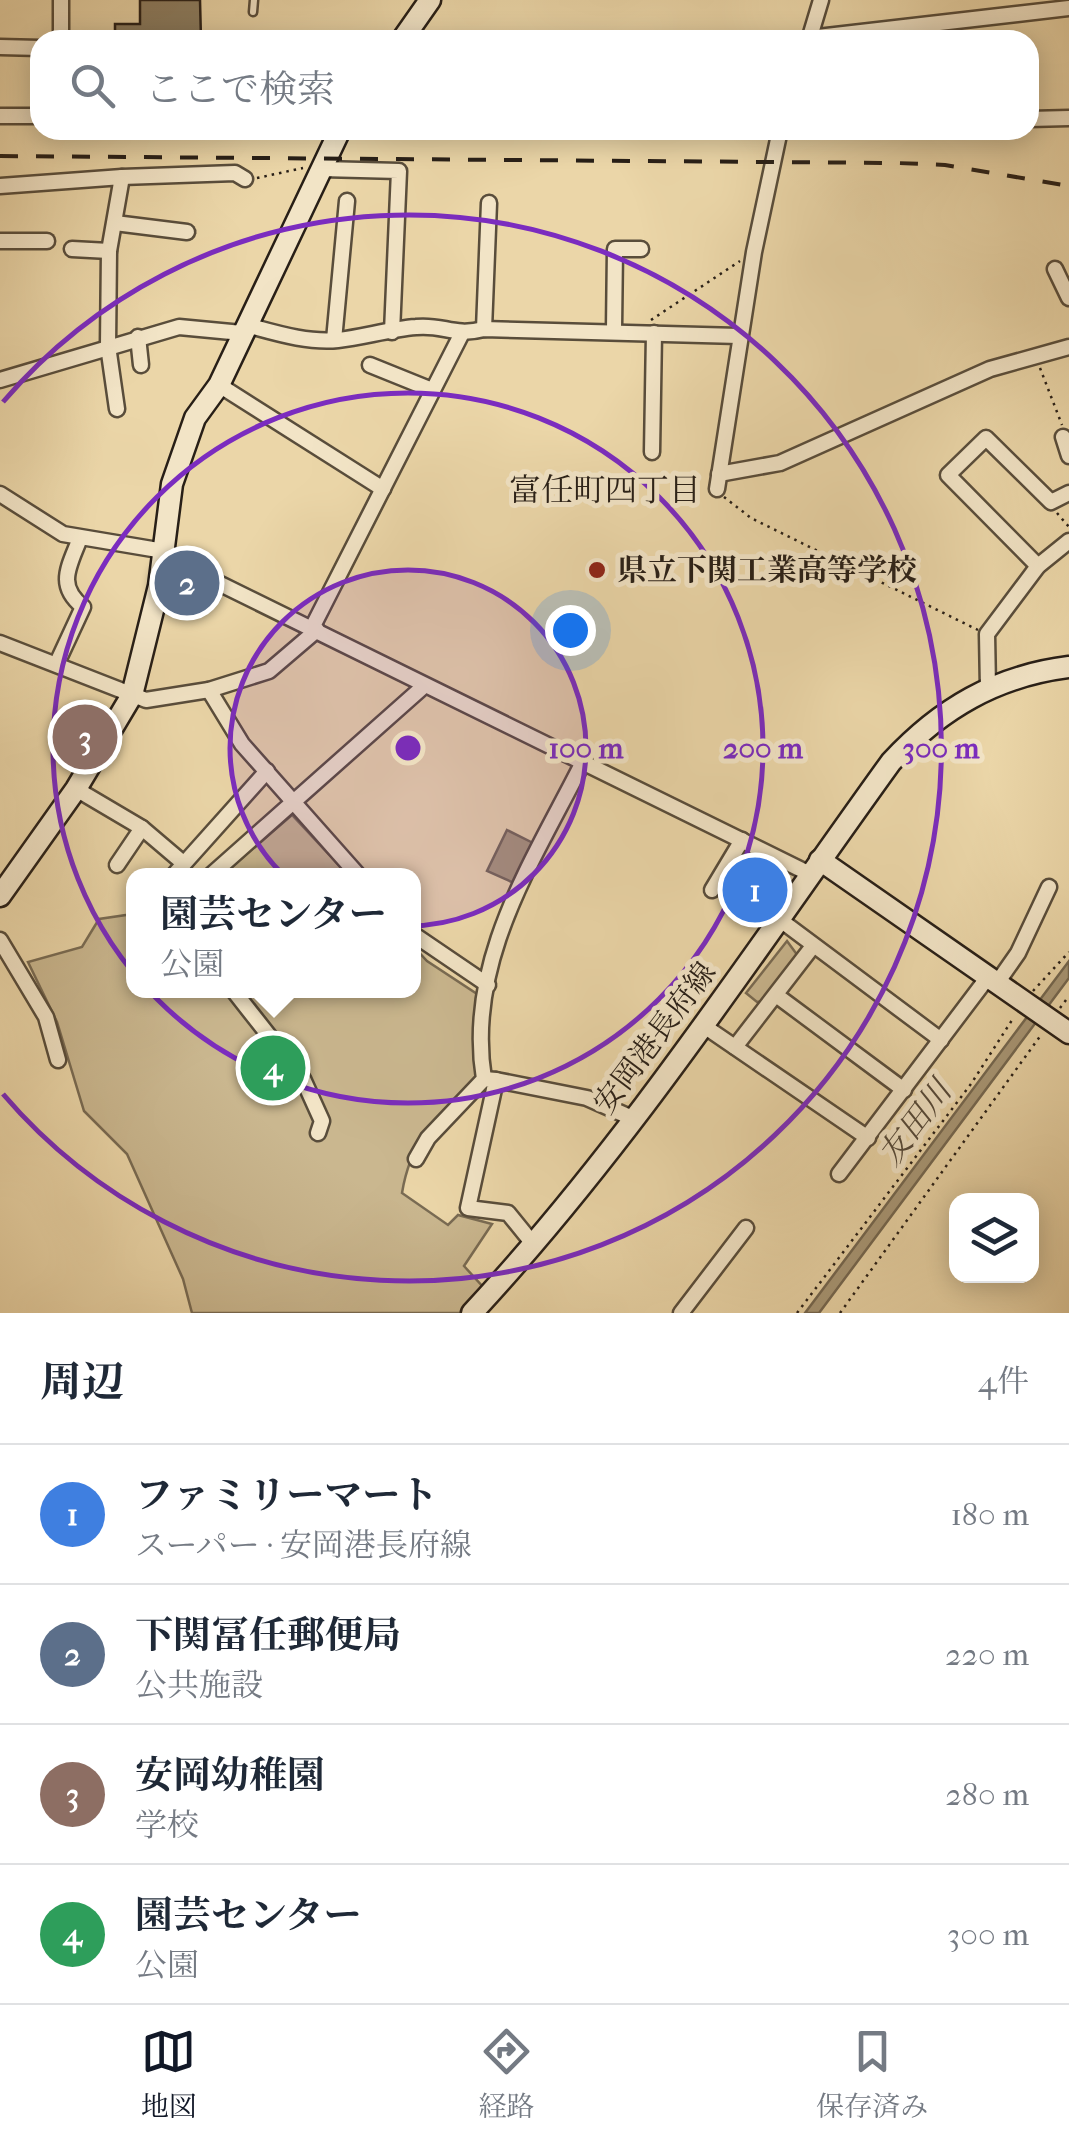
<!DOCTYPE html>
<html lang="ja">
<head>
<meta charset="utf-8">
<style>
  body { margin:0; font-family:"IM FELL French Canon","Noto Serif JP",serif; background:#f2f2f3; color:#1f2937 }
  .controls { position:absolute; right:30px; bottom:30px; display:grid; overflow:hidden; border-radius:20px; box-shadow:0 5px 25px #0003 }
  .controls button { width:90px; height:90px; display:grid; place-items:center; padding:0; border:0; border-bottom:2px solid #e0e1e3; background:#fff; color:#1f2937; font:50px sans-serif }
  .you { position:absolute; left:570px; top:630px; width:35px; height:35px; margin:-25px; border:8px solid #fff; border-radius:50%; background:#1a73e8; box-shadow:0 0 0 15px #1a73e833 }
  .badge { display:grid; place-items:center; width:65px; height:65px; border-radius:50%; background:#111827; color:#fff; font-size:32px; font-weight:700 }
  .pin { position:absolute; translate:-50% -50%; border:5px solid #fff; box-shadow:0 2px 10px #0006 }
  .popup { position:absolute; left:126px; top:868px; width:295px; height:130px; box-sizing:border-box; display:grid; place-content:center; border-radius:20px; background:#fff; filter:drop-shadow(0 2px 8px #0005); font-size:32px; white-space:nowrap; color:#747a83 }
  .popup b { font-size:38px; color:#1f2937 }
  .popup::after { content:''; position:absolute; left:50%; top:100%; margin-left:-20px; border:20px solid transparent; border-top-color:#fff }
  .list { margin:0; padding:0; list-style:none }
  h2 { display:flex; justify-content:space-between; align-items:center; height:130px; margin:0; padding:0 40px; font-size:42px }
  h2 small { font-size:32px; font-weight:400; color:#747a83 }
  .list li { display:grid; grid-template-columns:65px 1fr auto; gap:30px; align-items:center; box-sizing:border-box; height:140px; padding:0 40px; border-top:2px solid #e0e1e3 }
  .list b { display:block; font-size:38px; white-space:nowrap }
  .list p { margin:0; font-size:32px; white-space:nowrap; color:#747a83 }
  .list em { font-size:32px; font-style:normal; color:#747a83 }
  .icon { flex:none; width:55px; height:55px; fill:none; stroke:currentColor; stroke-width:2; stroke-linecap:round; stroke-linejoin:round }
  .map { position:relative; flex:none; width:1069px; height:1313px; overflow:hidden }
  .search { position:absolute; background:#fff; box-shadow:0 5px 25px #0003; left:30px; right:30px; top:30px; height:110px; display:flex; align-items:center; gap:25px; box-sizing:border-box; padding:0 35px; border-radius:30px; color:#747a83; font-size:38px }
  .sheet { height:690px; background:#fff }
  nav { display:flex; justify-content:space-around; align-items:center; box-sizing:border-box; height:140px; border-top:2px solid #e0e1e3; background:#fff; font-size:28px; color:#747a83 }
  nav a { display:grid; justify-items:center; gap:5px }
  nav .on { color:#111827 }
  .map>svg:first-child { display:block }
  .green { fill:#cab78f; stroke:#796b53; stroke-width:2.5 }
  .water { fill:#a99877; stroke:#756851; stroke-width:2.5 }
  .shadow { fill:#0003 }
  .building { fill:#8d7e62; stroke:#281f17; stroke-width:2.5 }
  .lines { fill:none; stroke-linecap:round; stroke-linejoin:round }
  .lane-casing { stroke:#594d3b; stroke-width:11 }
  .street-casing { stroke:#594d3b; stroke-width:19 }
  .secondary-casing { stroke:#281f17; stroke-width:25 }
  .path { stroke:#281f17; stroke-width:2.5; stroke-dasharray:2.5 5; stroke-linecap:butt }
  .lane { stroke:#f2e4c6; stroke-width:6 }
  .street { stroke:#f2e4c6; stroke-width:14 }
  .secondary { stroke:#f2e4c6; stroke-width:20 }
  .rail { stroke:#281f17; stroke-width:4; stroke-dasharray:18 18; stroke-linecap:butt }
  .ring { fill:none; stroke:#7b2cbf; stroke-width:5 }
  .poi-dot { fill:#8f2418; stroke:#f2e4c6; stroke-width:4 }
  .labels { text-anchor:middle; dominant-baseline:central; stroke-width:10; stroke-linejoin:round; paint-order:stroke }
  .poi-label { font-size:30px; font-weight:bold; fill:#281f17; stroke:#f2e4c6; text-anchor:start }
  .street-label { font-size:30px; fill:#281f17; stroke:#f2e4c6 }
  .neighbourhood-label { font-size:32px; fill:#281f17; stroke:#f2e4c6 }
  .water-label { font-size:32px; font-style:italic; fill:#554939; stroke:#f2e4c6 }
  .centre { fill:#7b2cbf; stroke:#f2e4c6; stroke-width:5 }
  .ring-label { font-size:30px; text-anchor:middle; font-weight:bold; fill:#7b2cbf; stroke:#f2e4c6; stroke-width:10; stroke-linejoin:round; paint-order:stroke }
</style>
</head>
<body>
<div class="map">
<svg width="1069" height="1313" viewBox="0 0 1069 1313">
  <rect width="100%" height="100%" fill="#ebd6a8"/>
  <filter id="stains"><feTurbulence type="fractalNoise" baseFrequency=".002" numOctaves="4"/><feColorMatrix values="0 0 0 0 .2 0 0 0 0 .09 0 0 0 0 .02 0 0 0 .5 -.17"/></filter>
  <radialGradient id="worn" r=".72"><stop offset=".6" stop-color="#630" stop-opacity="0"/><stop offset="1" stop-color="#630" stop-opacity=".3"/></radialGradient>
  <g class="green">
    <polygon points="292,815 348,875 222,875"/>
    <path d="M133 914V990H413V946L427 961 477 994 476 1079C437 1117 411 1138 402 1193L448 1225 458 1215 492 1224 464 1266 484 1288 461 1313H192L183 1279 127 1154 84 1111 57 1022 28 962 82 947 99 919Z"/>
    <polygon points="787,941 798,956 763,1001 757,1002 746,993"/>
  </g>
  <g class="water">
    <polygon points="507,830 533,843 514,883 487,871"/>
    <polygon points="1069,961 1069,978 819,1313 805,1313"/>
  </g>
  <polygon class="shadow" points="770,882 774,886 756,911 745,903"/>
  <g class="building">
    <polygon points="140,0 200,0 201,40 115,40 115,24 140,24"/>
    <polygon points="757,871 772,880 751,908 738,899"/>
  </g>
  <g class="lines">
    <g class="lane-casing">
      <polyline id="lane" points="253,12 254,0"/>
    </g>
    <g class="street-casing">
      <g id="street">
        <polyline points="61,0 61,40"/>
        <polyline points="809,38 1069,8"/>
        <polyline points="809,40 821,0"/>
        <polyline points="0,47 40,48"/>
        <polyline points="0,116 40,116"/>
        <polyline points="1029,119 1069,118"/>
        <polyline points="322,169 399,171 392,332"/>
        <polyline points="122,177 235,173 245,179"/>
        <polyline points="0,186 122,177 109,251 108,346 117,409"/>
        <polyline points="115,223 187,232"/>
        <polyline points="0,241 47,241"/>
        <polyline points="72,249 109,251"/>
        <polyline points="1055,269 1069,298"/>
        <path d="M246 325C276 333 307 343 338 340 364 337 390 329 416 327 444 324 453 337 484 329L739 336"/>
        <polyline points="484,329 489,203"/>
        <polyline points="614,329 615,249 641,249"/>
        <polyline points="138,337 141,365"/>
        <polyline points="334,340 347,201"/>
        <polyline points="370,365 432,390"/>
        <polyline points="0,380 179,327 242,333"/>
        <polyline points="219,385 383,489"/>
        <polyline points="1063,437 1069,456"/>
        <polyline points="652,452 654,333"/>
        <polyline points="719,474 780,463 990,369 1069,347"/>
        <polyline points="717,489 754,252 780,130"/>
        <polyline points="0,494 63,534 164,551 198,573 810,874"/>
        <polyline points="1038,566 948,475 986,438 1051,502 1069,493"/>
        <polyline points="312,628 461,335"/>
        <polyline points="0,643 146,700 209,690 269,671 317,630"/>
        <path d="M57 663 83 607C56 585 69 567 80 538"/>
        <polyline points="988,688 987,634 1038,566 1069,541"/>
        <polyline points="209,690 242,744 359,876"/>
        <polyline points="76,789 142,828 182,862"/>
        <polyline points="117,865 142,828"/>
        <polyline points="173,876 267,771"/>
        <polyline points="210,876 424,686"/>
        <polyline points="712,890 742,840"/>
        <polyline points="779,919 941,1040"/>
        <polyline points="413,934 488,985"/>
        <polyline points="0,940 46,1017 58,1060"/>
        <polyline points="997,983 1018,953 1049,887"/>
        <polyline points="233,990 303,1079 322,1121 318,1133"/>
        <polyline points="776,995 904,1090"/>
        <polyline points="704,1026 868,1138"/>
        <polyline points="735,1047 813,946"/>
        <polyline points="484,1079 496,1080 468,1208 508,1213 534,1245"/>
        <polyline points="496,1080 587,1098 632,1118"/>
        <path d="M416 1159 428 1138 484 1079C465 963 532 863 582 764"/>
        <polyline points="839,1174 988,977"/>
        <polyline points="681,1313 746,1228"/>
      </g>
    </g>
    <g class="secondary-casing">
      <g id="secondary">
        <polyline points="402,40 430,0"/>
        <polyline points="820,860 1069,1033"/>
        <polyline points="0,896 76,789 132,695 159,586 172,484 195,418 219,385 340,130"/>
        <path d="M472 1313C629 1144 756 949 891 762 940 709 996 676 1069 667"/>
      </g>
    </g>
    <g class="path">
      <polyline points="257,178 303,168"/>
      <polyline points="651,320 740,261"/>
      <polyline points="1040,368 1062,425"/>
      <polyline points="724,497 751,518 978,630"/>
      <polyline points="1057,513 1069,527"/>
      <polyline points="1033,991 1069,952"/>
      <polyline points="1060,1008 1069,996"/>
      <polyline points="797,1313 971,1084 1014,1017"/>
      <polyline points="840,1313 1041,1035"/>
    </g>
    <use href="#lane" class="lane"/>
    <use href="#street" class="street"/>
    <use href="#secondary" class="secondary"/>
    <polyline class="rail" points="0,156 897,163 945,165 1069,186"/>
  </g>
  <circle cx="408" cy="748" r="178" fill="#7b2cbf" fill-opacity=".12"/>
  <g class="ring">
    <circle cx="408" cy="748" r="178"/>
    <circle cx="408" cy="748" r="355"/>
    <path d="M3 402A533 533 0 1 1 3 1094"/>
  </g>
  <circle class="poi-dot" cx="597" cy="570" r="10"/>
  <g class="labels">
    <g class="poi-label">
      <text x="617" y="570">県立下関工業高等学校</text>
    </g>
    <g class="street-label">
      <text transform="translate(655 1038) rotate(-53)">安岡港長府線</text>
    </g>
    <g class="neighbourhood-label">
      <text x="605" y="490">富任町四丁目</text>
    </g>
    <g class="water-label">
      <text transform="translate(915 1123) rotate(-53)">友田川</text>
    </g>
  </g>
  <circle cx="408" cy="748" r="15" class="centre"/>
  <g class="ring-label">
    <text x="586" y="758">100 m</text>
    <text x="763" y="758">200 m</text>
    <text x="941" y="758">300 m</text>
  </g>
  <rect width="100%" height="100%" filter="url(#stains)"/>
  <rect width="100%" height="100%" fill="url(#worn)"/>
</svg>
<div class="controls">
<button><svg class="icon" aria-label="layers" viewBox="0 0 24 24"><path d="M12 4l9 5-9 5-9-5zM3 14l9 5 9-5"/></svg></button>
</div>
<div class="you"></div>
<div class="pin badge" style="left:755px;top:890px;background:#3f7fe0">1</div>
<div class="pin badge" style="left:187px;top:583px;background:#5c6f8a">2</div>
<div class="pin badge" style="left:85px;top:737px;background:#8d6e63">3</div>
<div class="pin badge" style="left:273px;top:1068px;background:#2e9e5b">4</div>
<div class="popup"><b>園芸センター</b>公園</div>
<div class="search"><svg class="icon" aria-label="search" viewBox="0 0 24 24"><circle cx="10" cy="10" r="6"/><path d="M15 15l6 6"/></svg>ここで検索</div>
</div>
<section class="sheet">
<h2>周辺<small>4件</small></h2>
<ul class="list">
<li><span class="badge" style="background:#3f7fe0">1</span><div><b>ファミリーマート</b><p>スーパー · 安岡港長府線</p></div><em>180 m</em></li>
<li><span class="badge" style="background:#5c6f8a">2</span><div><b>下関冨任郵便局</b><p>公共施設</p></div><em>220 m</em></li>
<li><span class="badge" style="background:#8d6e63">3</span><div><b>安岡幼稚園</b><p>学校</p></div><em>280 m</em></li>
<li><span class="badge" style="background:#2e9e5b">4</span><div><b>園芸センター</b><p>公園</p></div><em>300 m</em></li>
</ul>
</section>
<nav>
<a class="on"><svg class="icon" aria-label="map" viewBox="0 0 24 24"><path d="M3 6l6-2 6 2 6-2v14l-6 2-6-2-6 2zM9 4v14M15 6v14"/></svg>地図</a>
<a><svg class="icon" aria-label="directions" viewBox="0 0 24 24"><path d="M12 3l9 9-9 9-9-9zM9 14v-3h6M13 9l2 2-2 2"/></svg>経路</a>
<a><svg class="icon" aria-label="saved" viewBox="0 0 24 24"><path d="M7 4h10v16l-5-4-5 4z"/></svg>保存済み</a>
</nav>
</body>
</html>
